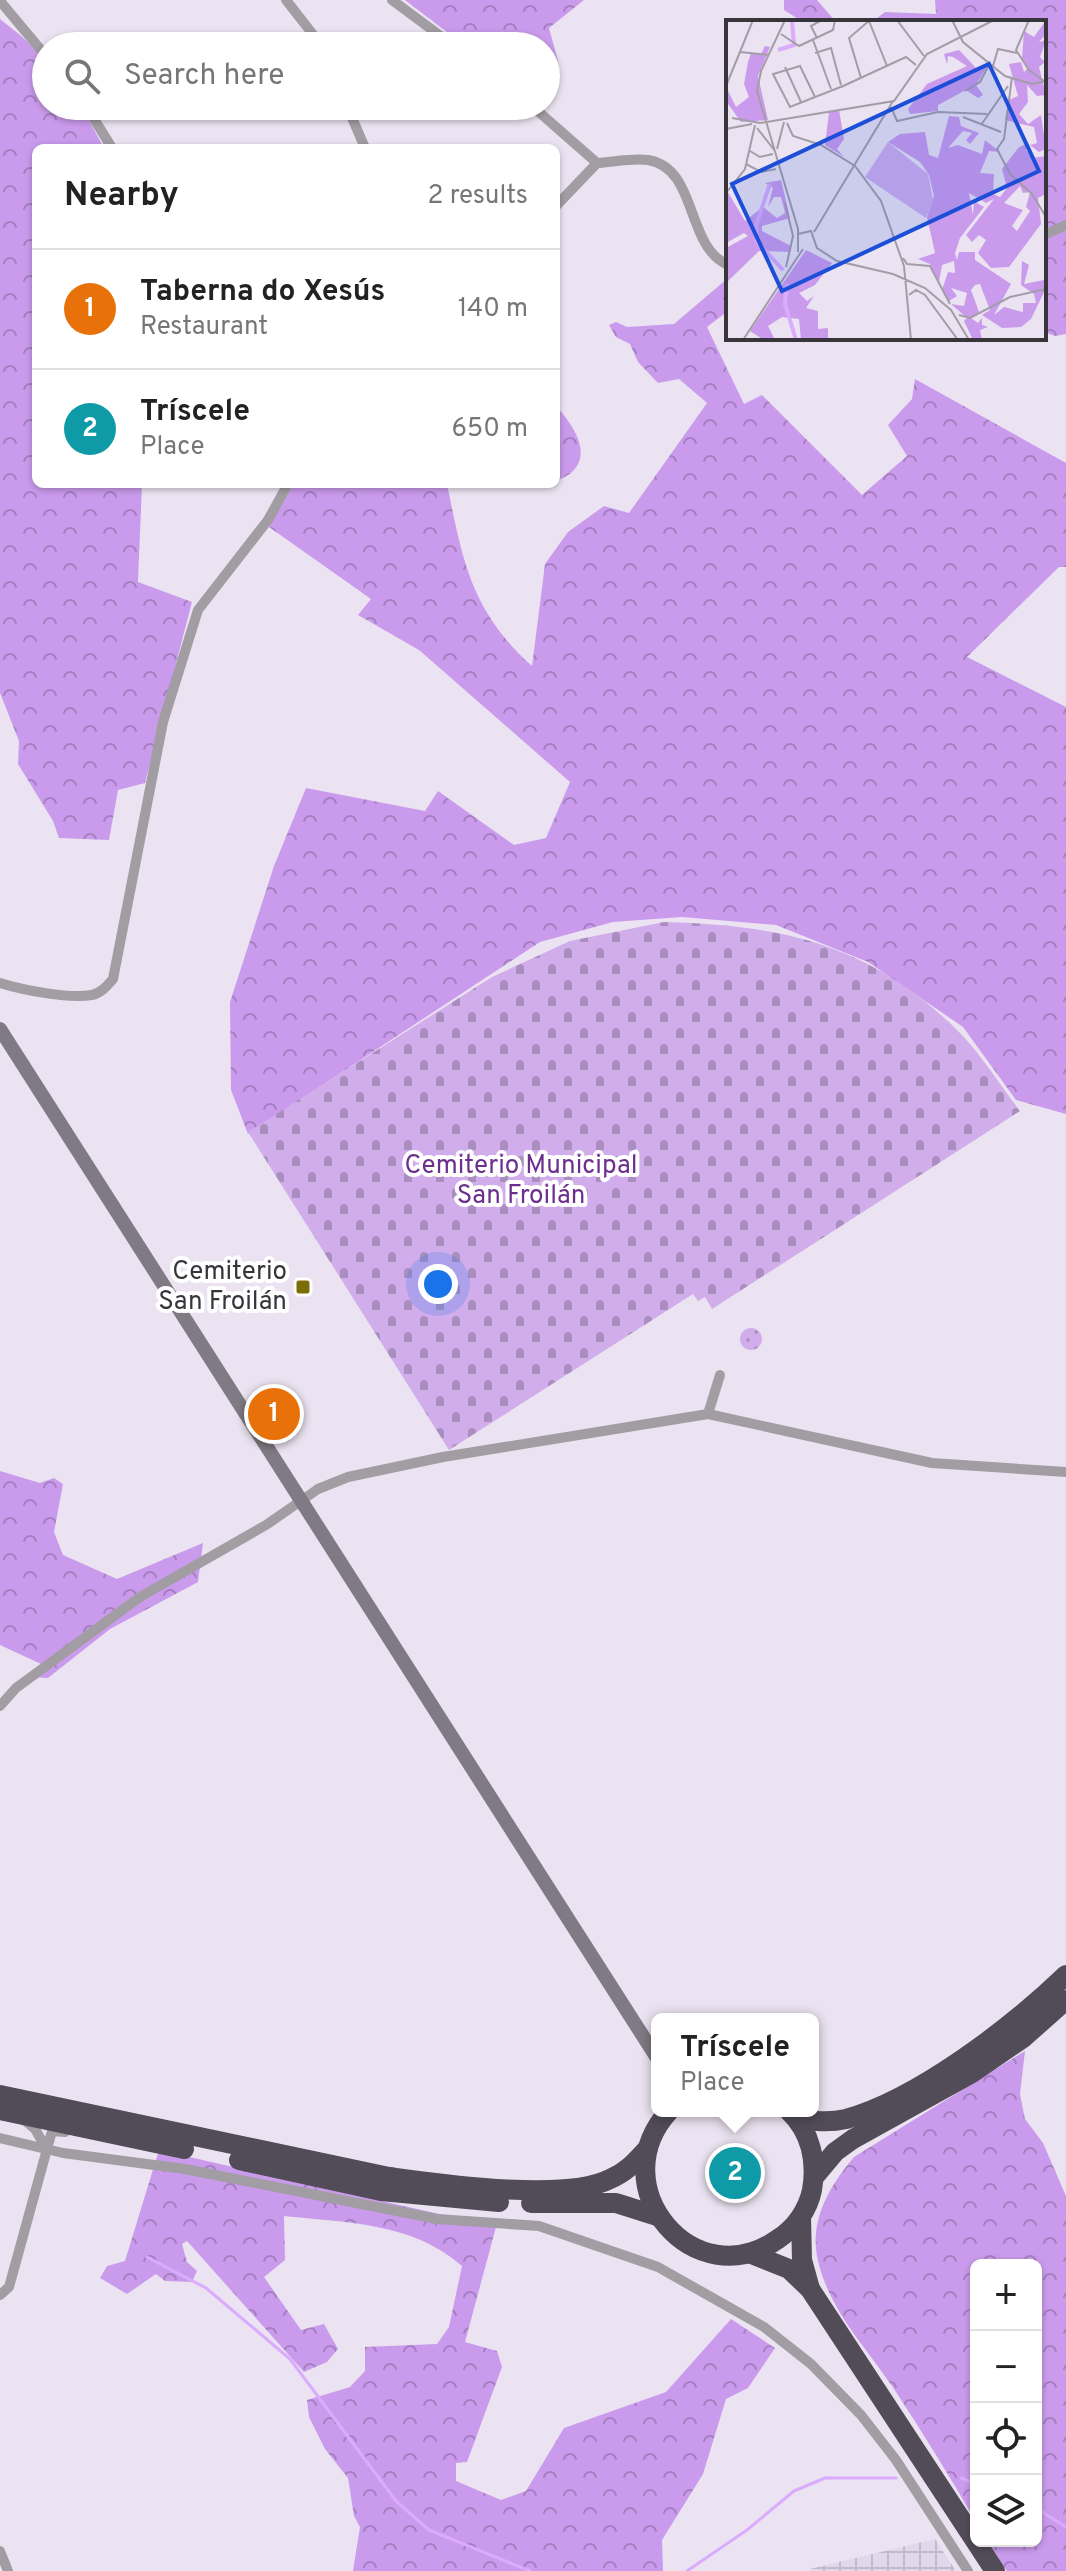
<!DOCTYPE html>
<html lang="en">
<head>
<meta charset="utf-8">
<style>
  body { margin:0; font-family:Overpass,sans-serif; background:#f6f6f6; color:#222 }
  .controls { position:absolute; right:24px; bottom:24px; display:grid; overflow:hidden; border-radius:12px; box-shadow:0 2px 6px #0004 }
  .controls button { width:72px; height:72px; display:grid; place-items:center; padding:0; border:0; border-bottom:2px solid #e0e0e0; background:#fff; color:#222; font:40px sans-serif }
  .you { position:absolute; left:438px; top:1284px; width:28px; height:28px; margin:-20px; border:6px solid #fff; border-radius:50%; background:#1a73e8; box-shadow:0 0 0 12px #1a73e833 }
  .badge { display:grid; place-items:center; width:52px; height:52px; border-radius:50%; background:#2563eb; color:#fff; font-size:26px; font-weight:700 }
  .pin { position:absolute; translate:-50% -50%; border:4px solid #fff; box-shadow:0 2px 8px #0006 }
  .popup { position:absolute; left:651px; top:2013px; width:168px; height:104px; box-sizing:border-box; display:grid; place-content:center; border-radius:12px; background:#fff; filter:drop-shadow(0 2px 6px #0005); font-size:26px; white-space:nowrap; color:#767676 }
  .popup b { font-size:30px; color:#222 }
  .popup::after { content:''; position:absolute; left:50%; top:100%; margin-left:-16px; border:16px solid transparent; border-top-color:#fff }
  .list { margin:0; padding:0; list-style:none }
  h2 { display:flex; justify-content:space-between; align-items:center; height:104px; margin:0; padding:0 32px; font-size:34px }
  h2 small { font-size:26px; font-weight:400; color:#767676 }
  .list li { display:grid; grid-template-columns:52px 1fr auto; gap:24px; align-items:center; box-sizing:border-box; height:120px; padding:0 32px; border-top:2px solid #e0e0e0 }
  .list b { display:block; font-size:30px; white-space:nowrap }
  .list p { margin:0; font-size:26px; white-space:nowrap; color:#767676 }
  .list em { font-size:26px; font-style:normal; color:#767676 }
  .icon { flex:none; width:44px; height:44px; fill:none; stroke:currentColor; stroke-width:2; stroke-linecap:round; stroke-linejoin:round }
  .map { position:relative; flex:none; width:1066px; height:2571px; overflow:hidden }
  .search { position:absolute; background:#fff; box-shadow:0 2px 6px #0004; left:32px; top:32px; width:528px; height:88px; display:flex; align-items:center; gap:20px; box-sizing:border-box; padding:0 28px; border-radius:44px; color:#767676; font-size:30px }
  .panel { position:absolute; background:#fff; box-shadow:0 2px 6px #0004; left:32px; top:144px; width:528px; height:344px; border-radius:12px }
  .map>svg:first-child { display:block }
  .industrial { fill:url(#industrial-grid) }
  .grass { fill:url(#grass-dots) }
  .forest { fill:url(#forest-crowns) }
  .cemetery { fill:url(#cemetery-stones) }
  .lines { fill:none; stroke-linecap:round; stroke-linejoin:round }
  .stream { stroke:#dbabfe; stroke-width:3 }
  .street { stroke:#a19da3; stroke-width:10 }
  .secondary { stroke:#7f7a83; stroke-width:14 }
  .highway { stroke:#524c58; stroke-width:20 }
  .poi-dot { fill:#7b6d08; stroke:#fff; stroke-width:3 }
  .labels { text-anchor:middle; dominant-baseline:central; stroke-width:8; stroke-linejoin:round; paint-order:stroke }
  .park-label { font-size:26px; fill:#6b308e; stroke:#fff }
  .poi-label { font-size:26px; fill:#37343a; stroke:#fff; text-anchor:end }
  .inset-river { fill:none; stroke:#dbabfe; stroke-width:4 }
  .inset-road { fill:none; stroke:#a39da8; stroke-width:2 }
  .view { fill:#1d4ed8; fill-opacity:0.15; stroke:#1d4ed8; stroke-width:4 }
  .inset-edge { fill:none; stroke:#37343a; stroke-width:4 }
</style>
</head>
<body>
<div class="map">
<svg width="1066" height="2571" viewBox="0 0 1066 2571">
  <defs>
    <pattern id="industrial-grid" width="8" height="8" patternUnits="userSpaceOnUse" patternTransform="scale(2)"><rect width="8" height="8" fill="#e2d7eb"/><path d="M0 4h8M4 0v8" fill="none" stroke="#c2b9ca"/></pattern>
    <pattern id="grass-dots" width="8" height="8" patternUnits="userSpaceOnUse" patternTransform="scale(2)"><rect width="8" height="8" fill="#d1adeb"/><path d="M2 2h.1M6 6h.1" fill="none" stroke="#aa8ebf" stroke-width="1.8" stroke-linecap="round"/></pattern>
    <pattern id="forest-crowns" width="20" height="18" patternUnits="userSpaceOnUse" patternTransform="scale(2)"><rect width="20" height="18" fill="#ca9bec"/><path d="M2 6a3 3 0 1 1 6 0M12 15a3 3 0 1 1 6 0" fill="none" stroke="#a57fc0"/></pattern>
    <pattern id="cemetery-stones" width="16" height="16" patternUnits="userSpaceOnUse" patternTransform="scale(2)"><rect width="16" height="16" fill="#d1adeb"/><path d="M2 7V4a2 2 0 0 1 4 0v3zM10 15v-3a2 2 0 0 1 4 0v3z" fill="#aa8ebf"/></pattern>
  </defs>
  <rect width="100%" height="100%" fill="#ebe3f1"/>
  <polygon class="industrial" points="935,2539 956,2571 810,2571 810,2569"/>
  <circle class="grass" cx="751" cy="1339" r="11"/>
  <g class="forest">
    <polygon points="405,0 584,0 549,28 558,61 546,70 546,46 465,46"/>
    <polygon points="784,0 817,0 836,22 803,22 784,10"/>
    <polygon points="935,0 1066,0 1066,334 1055,336 1044,332 1044,22 872,22 885,12 936,14"/>
    <path d="M0 19C40 51 46 53 46 106H81L104 148H36V484H142L138 582 192 602 145 783 118 790 109 840 59 838 53 821 18 764 19 741 0 693Z"/>
    <path d="M728 278V311L707 327 744 404 762 395 862 495 907 456 888 425 912 399 915 379 1066 463V567H1059L967 657 1066 707V1114L1016 1100 963 1027 868 962 776 925 682 917 613 922 540 942 248 1134 231 1090 230 1002 274 866 306 788 425 811 438 791 514 845 546 838 570 782 419 650 358 615 371 599 269 527 294 484H447C463 562 471 611 532 666L545 564 568 532 604 506 629 513 707 403 679 379 658 383 638 362 630 344 616 337 609 325 616 322 627 327 674 324Z"/>
    <path d="M556 406C577 429 599 465 556 481Z"/>
    <polygon points="0,1471 40,1483 54,1478 63,1484 54,1532 63,1555 117,1579 203,1543 198,1582 110,1629 48,1678 33,1677 41,1664 0,1645"/>
    <path d="M1025 2051 1020 2094 1025 2119 1043 2143 1066 2196V2571H1007L987 2541H1036V2265H976V2522C951 2478 924 2435 896 2392 868 2349 827 2309 817 2256 810 2218 831 2184 854 2157Z"/>
    <path d="M159 2150 496 2227 465 2342 497 2351 502 2367 467 2462 456 2463V2481L501 2500 526 2491 564 2428 666 2392 731 2319 775 2348 748 2388 726 2399 703 2474 662 2540 663 2571H353L360 2527 354 2516 348 2478 325 2449 309 2417 307 2400 350 2387 365 2371V2347L437 2344 449 2327 462 2266C412 2222 347 2223 284 2216L285 2260 264 2277 301 2330 324 2324 338 2349 327 2362 304 2372 187 2241 182 2244 187 2262 197 2271 192 2282 165 2281 156 2274 127 2294 100 2278 107 2266 125 2261Z"/>
  </g>
  <path class="cemetery" d="M664 922C782 925 869 944 956 1029 980 1052 999 1084 1020 1111L712 1309 705 1297 698 1301 693 1294 449 1450 248 1132 492 977 570 941Z"/>
  <g class="lines">
    <g class="stream">
      <polyline points="147,2257 206,2288 290,2359 396,2501 429,2530 530,2571"/>
      <polyline points="961,2478 976,2484"/>
      <polyline points="1036,2508 1066,2527"/>
      <polyline points="687,2571 747,2530 794,2491 825,2478 896,2478"/>
    </g>
    <g class="street">
      <polyline points="286,0 322,46"/>
      <polyline points="392,0 454,46"/>
      <polyline points="0,1 46,56"/>
      <polyline points="86,106 112,148"/>
      <polyline points="347,106 365,148"/>
      <polyline points="532,106 597,163"/>
      <path d="M556 206 597 163C613 162 632 158 648 160 698 168 685 246 728 265"/>
      <polyline points="1044,235 1066,225"/>
      <path d="M0 983C23 990 68 999 92 995 101 993 107 986 113 979L163 722 198 610 268 520 288 484"/>
      <polyline points="708,1414 720,1375"/>
      <polyline points="0,1706 16,1688 140,1597 266,1525 318,1489 348,1477 443,1457 708,1414 932,1463 1066,1472"/>
      <polyline points="23,2119 35,2129 46,2148"/>
      <polyline points="0,2138 63,2153 185,2169 437,2219 539,2226 658,2267 764,2327 811,2364 861,2415 896,2460 968,2571"/>
      <polyline points="0,2295 9,2287 52,2131 65,2132"/>
      <polyline points="0,2551 8,2571"/>
    </g>
    <polyline class="secondary" points="0,1029 657,2058"/>
    <g class="highway">
      <path d="M0 2095 389 2177C441 2184 565 2202 610 2179 627 2172 636 2161 648 2148"/>
      <polyline points="0,2110 184,2149"/>
      <path d="M669 2111C600 2187 695 2298 778 2239 795 2228 808 2210 812 2190 817 2161 811 2132 789 2111"/>
      <path d="M797 2119C813 2121 829 2123 846 2119 918 2099 1012 2027 1066 1975"/>
      <polyline points="239,2160 381,2191 499,2202"/>
      <polyline points="814,2177 835,2152 853,2139 972,2073 1023,2038 1066,2000"/>
      <polyline points="531,2203 616,2203 657,2216"/>
      <polyline points="801,2217 802,2260 810,2289"/>
      <polyline points="749,2253 789,2269 810,2289 995,2571"/>
    </g>
  </g>
  <rect class="poi-dot" x="295" y="1279" width="16" height="16" rx="4"/>
  <g class="labels">
    <g class="park-label">
      <text x="521" y="1166">Cemiterio Municipal<tspan x="521" dy="30">San Froilán</tspan></text>
    </g>
    <g class="poi-label">
      <text x="287" y="1272">Cemiterio<tspan x="287" dy="30">San Froilán</tspan></text>
    </g>
  </g>
  <g transform="translate(726 20)">
    <rect width="320" height="320" fill="#ebe3f1"/>
    <path d="M320 0V14L313 22 320 20 314 37 319 42 313 47 320 75 311 76 301 65 302 82 293 94 302 104 315 95 320 129 313 132 304 125 311 123 308 107 279 100 283 80 292 76 283 44 295 42 298 52 302 48 296 38 298 11 308 17ZM39 26 44 27 32 56 42 100 15 102 0 81V67L10 87 23 77 18 64 22 42 25 33 35 34ZM233 30 250 48 262 45 250 65 257 75 252 78 240 70 212 85V91L184 94 182 89 201 64 241 46 227 37 222 36 221 44 218 34ZM113 90 118 119 111 129 118 137 99 125 103 92ZM223 96 233 97 235 106 253 113 244 124 240 120 246 113 237 111 222 128 232 125 256 134 259 120 274 132 263 131 254 153 268 154 267 174 274 177 281 168 276 149 293 127 303 123 300 130 306 138 320 136V185L318 175 312 178 315 204 283 247 265 248 252 233 260 220 253 215 246 222 240 215 268 179 260 183 243 173 247 195 248 181 258 187 234 218 229 233 231 240 233 232H249V240L285 264 268 295 278 287 297 292V283H310L308 274 295 265 296 241 303 245 298 264 318 260 320 268 305 299 295 307 276 308 256 295 264 290 254 264 249 265 245 270 253 292 245 298 252 303 256 298V305L262 307 254 310 256 320H247L238 301 241 298 225 284 238 286 241 273 225 268 231 276 223 281 216 270 222 252 229 253 228 241 216 245 213 262 204 244 192 239 209 233 201 197 208 176 203 155 194 142 162 122 174 114 199 112 203 135 212 138ZM294 166 297 173 304 172 300 187 304 191 291 211 286 206 297 190 278 183ZM55 160 64 198 36 206V211L65 226 64 232 33 231 0 263V228L22 216 18 213 0 223V169L19 201 37 187 51 198 59 193 55 177H48L42 187 47 168 39 163ZM80 230 106 243 89 265 73 273 81 281 88 276 80 288 92 291V309L102 308V318L75 320 73 299 56 297 42 306 49 320H38L24 311Z" fill="#ca9bec" fill-rule="evenodd"/>
    <path d="M162 122 202 154 207 180 200 198 139 157Z" fill="#d1adeb"/>
    <path class="inset-river" d="M52 30 68 25 66 0M44 164 30 205 31 222 57 250M61 263 59 284 70 320"/>
    <path class="inset-road" d="M59 0 35 51 31 71 72 209V232M171 0 198 36M226 0 237 22 279 56 306 64 320 61M303 0 290 30 303 50 318 61M143 1 161 46M55 14 73 26 107 10 109 0M91 18 85 6 96 0M87 20 105 69M14 32 43 35M89 33 105 28 115 65M267 46 272 29 291 33M59 47 75 82M286 57 278 119 271 129 284 154 306 174 320 197M135 58 123 18 144 0M0 66 27 0M115 67 180 37 190 45M239 71 254 62 264 43M84 79 89 77 74 46 47 54 64 87 117 66M165 87 171 101 212 92 261 94M237 97 275 112M6 98 34 103 168 81 201 34 268 0M61 103 67 116 95 125 129 146 155 181 178 246 185 320M255 105 282 66M31 108 49 131M0 109 26 104M51 129 58 102M24 131 34 137 47 134M20 144 35 152 50 149M0 173 19 149 29 105M59 183 67 216 60 247M88 212 167 81M72 214 85 211 91 228 111 241 167 254 199 268 225 290 243 320M177 238 181 244 204 246 224 284M183 275 190 270 199 275 232 320M233 295 244 298 284 277 320 269M17 320 77 229"/>
    <path class="view" d="M263 44 313 151 56 271 6 164Z"/>
    <rect width="320" height="320" class="inset-edge"/>
  </g>
</svg>
<div class="controls">
<button>+</button>
<button>−</button>
<button><svg class="icon" aria-label="locate" viewBox="0 0 24 24"><circle cx="12" cy="12" r="6"/><path d="M12 2v4M12 18v4M2 12h4M18 12h4"/></svg></button>
<button><svg class="icon" aria-label="layers" viewBox="0 0 24 24"><path d="M12 4l9 5-9 5-9-5zM3 14l9 5 9-5"/></svg></button>
</div>
<div class="you"></div>
<div class="pin badge" style="left:274px;top:1414px;background:#e8710a">1</div>
<div class="pin badge" style="left:735px;top:2173px;background:#0f9aa8">2</div>
<div class="popup"><b>Tríscele</b>Place</div>
<div class="search"><svg class="icon" aria-label="search" viewBox="0 0 24 24"><circle cx="10" cy="10" r="6"/><path d="M15 15l6 6"/></svg>Search here</div>
<section class="panel">
<h2>Nearby<small>2 results</small></h2>
<ul class="list">
<li><span class="badge" style="background:#e8710a">1</span><div><b>Taberna do Xesús</b><p>Restaurant</p></div><em>140 m</em></li>
<li><span class="badge" style="background:#0f9aa8">2</span><div><b>Tríscele</b><p>Place</p></div><em>650 m</em></li>
</ul>
</section>
</div>
</body>
</html>
